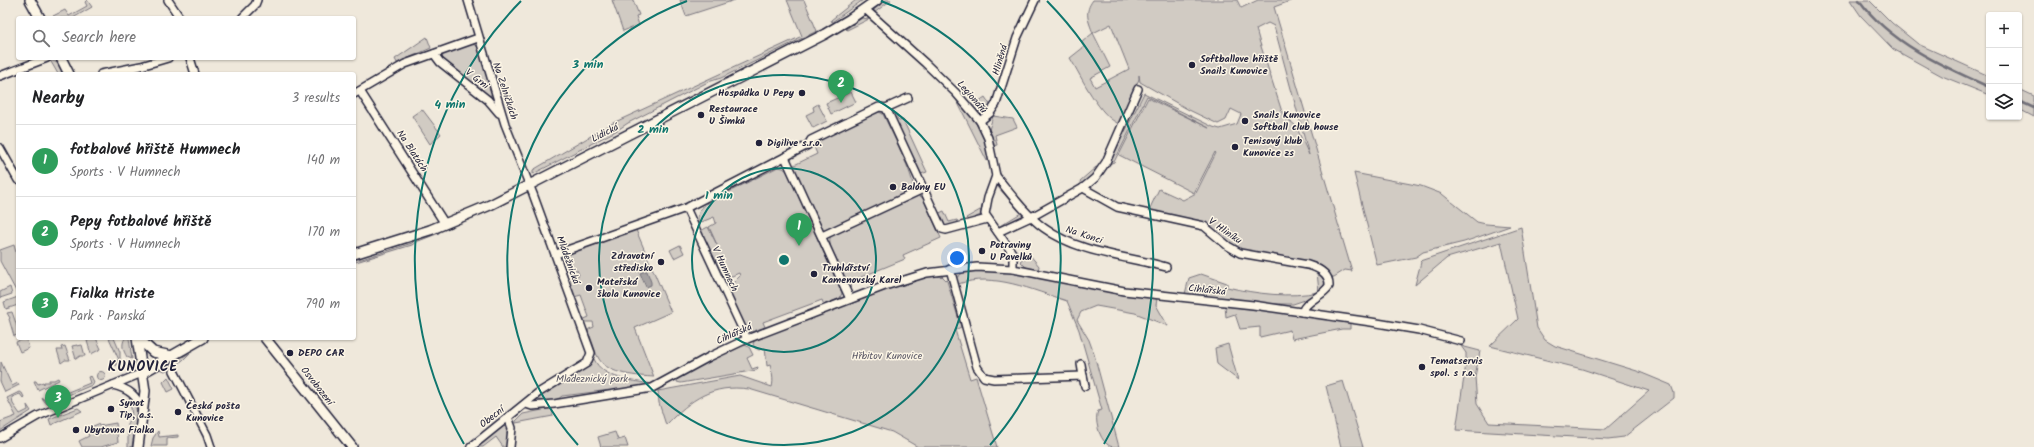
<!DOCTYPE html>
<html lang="en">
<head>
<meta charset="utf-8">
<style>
  body { margin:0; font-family:Kalam,sans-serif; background:#f6f6f6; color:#202124 }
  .controls { position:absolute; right:12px; top:12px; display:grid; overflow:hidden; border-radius:4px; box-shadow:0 1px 3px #0004 }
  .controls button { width:36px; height:36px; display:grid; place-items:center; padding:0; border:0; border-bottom:1px solid #e0e0e0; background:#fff; color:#202124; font:20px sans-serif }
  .you { position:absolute; left:957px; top:258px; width:14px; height:14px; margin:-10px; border:3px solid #fff; border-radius:50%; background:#1a73e8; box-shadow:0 0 0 6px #1a73e833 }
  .badge { display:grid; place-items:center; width:26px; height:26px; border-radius:50%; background:#111827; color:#fff; font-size:13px; font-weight:700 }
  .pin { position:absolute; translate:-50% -33px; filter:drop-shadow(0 1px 2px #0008) }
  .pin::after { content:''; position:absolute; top:21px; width:14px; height:12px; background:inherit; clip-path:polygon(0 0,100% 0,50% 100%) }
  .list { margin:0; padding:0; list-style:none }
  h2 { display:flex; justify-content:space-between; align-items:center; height:52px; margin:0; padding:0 16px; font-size:17px }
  h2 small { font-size:13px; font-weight:400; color:#757577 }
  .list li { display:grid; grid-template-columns:26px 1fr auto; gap:12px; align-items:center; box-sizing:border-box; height:72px; padding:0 16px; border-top:1px solid #e0e0e0 }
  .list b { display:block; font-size:15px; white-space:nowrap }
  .list p { margin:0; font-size:13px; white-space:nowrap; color:#757577 }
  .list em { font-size:13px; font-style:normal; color:#757577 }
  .icon { flex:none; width:22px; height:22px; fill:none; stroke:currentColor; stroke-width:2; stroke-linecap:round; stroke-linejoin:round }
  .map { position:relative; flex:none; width:2034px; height:447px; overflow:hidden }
  .search { position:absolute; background:#fff; box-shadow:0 1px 3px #0004; left:16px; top:16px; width:340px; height:44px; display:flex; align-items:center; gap:10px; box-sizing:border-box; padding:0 14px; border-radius:4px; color:#757577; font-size:15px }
  .panel { position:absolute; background:#fff; box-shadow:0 1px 3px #0004; left:16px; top:72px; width:340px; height:268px; border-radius:4px }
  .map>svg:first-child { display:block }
  .green { fill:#d1cbc3; stroke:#7a767f; fill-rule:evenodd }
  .water { fill:#a6a2a2; stroke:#716f79 }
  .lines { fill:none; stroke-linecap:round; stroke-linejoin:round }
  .stream { stroke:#716f79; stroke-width:2.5 }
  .minor-casing { stroke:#22223b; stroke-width:10 }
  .major-casing { stroke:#22223b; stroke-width:12 }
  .minor { stroke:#fcf5e5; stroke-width:7 }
  .major { stroke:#fcf5e5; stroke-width:9 }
  .ring { fill:none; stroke:#0f766e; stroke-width:2 }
  .poi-dot { fill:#22223b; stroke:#fcf5e5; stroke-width:1.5 }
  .labels { text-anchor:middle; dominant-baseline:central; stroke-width:3; stroke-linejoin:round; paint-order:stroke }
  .poi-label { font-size:10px; font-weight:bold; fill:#22223b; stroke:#fcf5e5; text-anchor:start }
  .street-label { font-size:10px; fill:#22223b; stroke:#fcf5e5 }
  .park-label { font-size:10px; fill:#575564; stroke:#fcf5e5 }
  .district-label { font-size:14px; font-weight:bold; letter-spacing:1px; fill:#22223b; stroke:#fcf5e5 }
  .centre { fill:#0f766e; stroke:#fcf5e5; stroke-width:2 }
  .ring-label { font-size:12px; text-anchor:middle; font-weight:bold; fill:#0f766e; stroke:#fcf5e5; stroke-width:3; stroke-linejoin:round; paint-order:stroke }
</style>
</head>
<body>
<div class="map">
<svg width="2034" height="447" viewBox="0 0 2034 447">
  <rect width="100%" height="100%" fill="#efe8db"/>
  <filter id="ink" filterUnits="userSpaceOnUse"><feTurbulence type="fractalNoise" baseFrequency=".025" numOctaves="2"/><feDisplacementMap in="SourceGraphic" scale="8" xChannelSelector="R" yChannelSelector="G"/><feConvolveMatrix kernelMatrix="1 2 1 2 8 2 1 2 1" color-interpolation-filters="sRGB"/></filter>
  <g filter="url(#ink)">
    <g class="green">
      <polygon points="87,0 92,7 73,18 54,18 53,16 65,10 69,16 87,6 85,2"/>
      <polygon points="612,0 633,0 639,15 636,16 639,25 623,31"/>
      <polygon points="680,0 735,0 686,16"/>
      <polygon points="787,0 804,0 817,31 721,78 708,82 628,123 616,131 533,174 533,170 613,123 802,36"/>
      <polygon points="856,0 863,0 832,22 831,20"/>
      <polygon points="885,0 891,0 874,13 874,10"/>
      <path d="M1093 0H1237L1241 8 1258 0H1293L1274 7 1352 271 1345 270 1334 277H1331L1318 266 1307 261 1253 253 1237 248 1223 240 1204 223 1149 210 1159 189 1183 200 1196 193 1216 153 1215 152 1194 193 1119 155 1148 98 1209 128 1147 96 1114 162 1109 164 1144 93 1213 127 1220 129 1237 124 1241 114 1231 109 1226 120 1218 124 1189 110 1140 82 1139 75V79L1120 124C1100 118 1081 76 1070 58L1084 47 1082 42 1093 33C1088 20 1084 12 1093 0ZM1268 23 1274 26 1309 155 1296 126 1283 115 1259 40 1256 29ZM1111 24 1129 69 1095 87 1090 78 1110 67 1093 33Z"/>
      <polygon points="1850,0 1869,0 1892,23 1918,44 1989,76 1989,95 1942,76 1893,49 1861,16"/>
      <polygon points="862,18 869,19 847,30 846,29"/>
      <polygon points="427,37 431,48 397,63 395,59"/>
      <polygon points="469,44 476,45 479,49 493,91 490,96 487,95 442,59 443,54"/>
      <polygon points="50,60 58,63 63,72 58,74"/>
      <polygon points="2019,89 2034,96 2034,117 2019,109"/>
      <polygon points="851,92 856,102 831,114 826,103"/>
      <path d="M955 97C975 120 983 130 990 160L987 161Z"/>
      <polygon points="985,97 991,106 990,109 979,112 972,106"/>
      <polygon points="818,104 827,121 813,128 806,115 814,111 813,107"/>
      <polygon points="422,109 441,134 430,144 412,116"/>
      <path d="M879 112 883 114C889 127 916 179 913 189L825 231 822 230 792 166 817 154 812 142Z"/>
      <polygon points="895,113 899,121 903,120 927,172 918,175 893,115"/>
      <polygon points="993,116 1013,119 1017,127 995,135 997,145 993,146 989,130"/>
      <path d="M778 167 783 168 787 171 842 293 840 298 824 305 822 300 763 322 765 327 751 332 746 331 729 295 733 283 740 276 739 273 732 276H722L700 231 708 227 717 245 709 227 716 223 714 217 699 223C696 215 700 208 707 203Z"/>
      <polygon points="1096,167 1099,168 1083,185 1080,181"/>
      <polygon points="1354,173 1421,186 1442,194 1477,222 1486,224 1510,226 1464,242 1423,252 1416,257 1377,265"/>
      <polygon points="998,185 1000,185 1024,213 1024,216 999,228 998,227 1021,213 997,186"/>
      <path d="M918 195 923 198 941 238 903 255 905 259 849 282 851 287 850 288C843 281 825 244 831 235Z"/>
      <polygon points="980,210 982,214 969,221 966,218"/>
      <polygon points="944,211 949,222 957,220 959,224 948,228 943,226 937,214"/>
      <polygon points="1521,227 1537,328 1545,340 1555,346 1637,371 1671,385 1674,393 1674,398 1624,437 1608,439 1456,430 1466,364 1466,353 1461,346 1480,351 1475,377 1477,404 1489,423 1606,429 1649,391 1582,369 1490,346 1518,319 1501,242 1447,258 1415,285 1421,262 1420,261"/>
      <path d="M636 230 671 312 635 328 654 377C638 376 609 375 599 359 595 353 593 343 590 336H588L587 334 589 329 594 327 593 322H586L582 320 589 317 581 295 574 297 569 282 572 278 579 275 577 270H566L560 257Z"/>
      <polygon points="439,232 439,233 416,242 412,245 356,262 355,259 362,259 412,243 415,240"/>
      <polygon points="14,245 18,260 18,292 17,293 0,261 0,250"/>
      <polygon points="680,245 684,253 674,258 670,250"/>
      <polygon points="1029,254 1039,266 1038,271 1026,267 1020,261"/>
      <path d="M988 270 1022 274 1157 299 1156 305 1168 326 1135 313 1096 306 1081 312 1077 320 1089 340 1094 354 1119 447C1114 447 1110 447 1107 444 1099 438 1094 419 1098 411L1102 410 1079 330 1067 301C1032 290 994 272 958 284L956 278 964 272Z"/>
      <path d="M1319 271 1325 281 1323 289 1314 297 1293 304H1273L1185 294 1189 278 1201 274 1227 283V287C1257 294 1289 298 1319 292L1317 272Z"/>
      <path d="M932 275 942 276 947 281 961 327 955 330 970 379 976 377 997 447H918L892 432 749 389C712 384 691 399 666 425L659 403 658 391 740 376 772 387C774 379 772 373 770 365L767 366 765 348 759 350 755 348 753 344 755 339 890 288Z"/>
      <polygon points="10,287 12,294 0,298 0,292"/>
      <polygon points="18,297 18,305 6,309 4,302"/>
      <polygon points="1225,306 1289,313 1350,323 1350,329 1342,329 1292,339 1290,330 1260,337 1260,327 1240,329 1235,314 1226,317"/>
      <polygon points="12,312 18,329 18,335 14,336 9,319 10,318 7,313"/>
      <polygon points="26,338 29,348 20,352 16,342"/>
      <polygon points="92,338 96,338 101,349 91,354 87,341"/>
      <polygon points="109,338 114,338 120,352 120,361 116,366 115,361 119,360"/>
      <path d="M125 338H129L132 359 127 357C123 350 121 345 125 338Z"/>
      <polygon points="743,344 749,347 753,355 747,358 752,369 758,367 757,370 681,383 677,382 678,378"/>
      <polygon points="1228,344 1238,380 1217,364 1215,348"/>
      <polygon points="77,345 77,346 82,345 85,356 80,356 76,359 72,346"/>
      <polygon points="65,346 70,360 65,360 61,363 57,350 62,350 61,347"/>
      <polygon points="190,353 183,360 165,371 160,369"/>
      <path d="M594 359C603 379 633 381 653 384L618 392V389L562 396C557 401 544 403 538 399V396L590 364Z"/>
      <polygon points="1,362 12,386 18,383 19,385 5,392 0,381"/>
      <circle cx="101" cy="376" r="4.5"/>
      <polygon points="91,376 94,382 92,385 47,404 41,397 46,401 90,383 88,377"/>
      <polygon points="168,377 174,389 168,392 163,382"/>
      <polygon points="58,378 59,380 38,390 34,381 36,381 38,384 43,382 44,384 44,382 49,382 49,380 54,380"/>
      <polygon points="1343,381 1363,447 1341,447 1326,386"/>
      <polygon points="19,392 22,393 24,397 23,398 20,394 12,397 13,404 20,414 28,410 27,405 31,411 0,431 0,422 16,416 7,398"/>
      <path d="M131 396C142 411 134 430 132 447H128V421H132L131 407 127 406V402Z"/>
      <polygon points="78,408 82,411 51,425 49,419"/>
      <polygon points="552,408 553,416 516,423 516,421 523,414"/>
      <polygon points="116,423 118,442 101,447 82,447 79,441 89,436 86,429 98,424 99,426"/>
      <polygon points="503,426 507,427 508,447 503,447 496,437 483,447 477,447"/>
      <polygon points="158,431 159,437 178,435 178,437 167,438 167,446 151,446 153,438"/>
      <polygon points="615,432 618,440 625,438 628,447 601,447 598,437"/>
    </g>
    <polygon class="water" points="647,271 651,282 651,285 646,287 640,273"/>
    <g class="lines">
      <g class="stream">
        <path d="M1859 0C1890 43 1942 66 1989 87"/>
        <polyline points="2019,101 2034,108"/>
      </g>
      <g class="minor-casing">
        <g id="minor">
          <polyline points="168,0 180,18"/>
          <polyline points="468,0 505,124 533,194 591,353 587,363 538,393 471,447"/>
          <polyline points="865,9 925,63 956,93 980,121 988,138 996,176 988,198 985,214 1013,254 1013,269"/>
          <polyline points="242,18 255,5 257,0"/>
          <polyline points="434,54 440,62 488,100 499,113"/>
          <polyline points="190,58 195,74"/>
          <polyline points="101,74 141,66 168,58"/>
          <polyline points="0,76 47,58"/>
          <polyline points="360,91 445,224"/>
          <polyline points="354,94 405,64 478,38"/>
          <polyline points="886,108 942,229 946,230 987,219"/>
          <polyline points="980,121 990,113 996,104 1017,38 1035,0"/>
          <polyline points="0,148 18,180"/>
          <polyline points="785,157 850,299"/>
          <path d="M996 176C1011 194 1025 214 1044 228 1078 253 1126 256 1166 267"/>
          <path d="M1083 188 1117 207 1204 226 1228 246 1240 253 1308 265C1318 268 1330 273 1329 286 1322 297 1306 300 1302 312"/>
          <polyline points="686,208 747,339"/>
          <polyline points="998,232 1035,215 1083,188 1095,178 1106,162 1138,89"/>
          <polyline points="822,236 923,189"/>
          <polyline points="556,254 686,208 808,145 811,140 879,107 886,108 908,98"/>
          <polyline points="950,269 977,367 984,377 994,379 1083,376 1085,386"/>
          <polyline points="1081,364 1083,376"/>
          <polyline points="174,371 207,435 211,447"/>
          <path d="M113 385C129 389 136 395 143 410"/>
          <polyline points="526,404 532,406 554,404 652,388 709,357 747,339 885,286 927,273 977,267 1013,269 1124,291 1253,305 1371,322 1419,330 1461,341"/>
          <polyline points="508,417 512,428 510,447"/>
          <polyline points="0,438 38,416 142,373"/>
        </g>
      </g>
      <g class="major-casing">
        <g id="major">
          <polyline points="30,0 40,18"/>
          <polyline points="61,58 69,74"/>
          <polyline points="354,254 430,230 490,205 825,34 850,19 877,0"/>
          <polyline points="137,338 145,391 138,447"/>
          <polyline points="138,338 153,352 172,356"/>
          <polyline points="265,338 352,447"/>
          <polyline points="142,373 203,338"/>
        </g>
      </g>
      <use href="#minor" class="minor"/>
      <use href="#major" class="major"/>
    </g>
  </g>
  <g class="ring">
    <circle cx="784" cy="260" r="92"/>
    <circle cx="784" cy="260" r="185"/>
    <path d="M578 445A277 277 0 0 1 687 1M881 1A277 277 0 0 1 990 445"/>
    <path d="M464 444A369 369 0 0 1 521 1M1047 1A369 369 0 0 1 1104 444"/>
  </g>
  <g class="poi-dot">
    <circle cx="1192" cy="65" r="4"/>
    <circle cx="802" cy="93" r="4"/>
    <circle cx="701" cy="115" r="4"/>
    <circle cx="1245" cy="121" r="4"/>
    <circle cx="759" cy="143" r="4"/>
    <circle cx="1235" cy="147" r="4"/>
    <circle cx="893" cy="187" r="4"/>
    <circle cx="982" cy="251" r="4"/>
    <circle cx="661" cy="262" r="4"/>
    <circle cx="814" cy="274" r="4"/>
    <circle cx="589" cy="288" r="4"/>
    <circle cx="290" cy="353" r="4"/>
    <circle cx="1422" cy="367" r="4"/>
    <circle cx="111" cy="409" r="4"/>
    <circle cx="178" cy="412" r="4"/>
    <circle cx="76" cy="430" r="4"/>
  </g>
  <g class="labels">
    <g class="poi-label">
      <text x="1200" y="59">Softballove hřiště<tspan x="1200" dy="12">Snails Kunovice</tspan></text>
      <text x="794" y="93" text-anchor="end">Hospůdka U Pepy</text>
      <text x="709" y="109">Restaurace<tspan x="709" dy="12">U Šimků</tspan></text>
      <text x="1253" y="115">Snails Kunovice<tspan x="1253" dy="12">Softball club house</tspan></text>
      <text x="1243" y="141">Tenisový klub<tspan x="1243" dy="12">Kunovice zs</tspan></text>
      <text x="767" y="143">Digilive s.r.o.</text>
      <text x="901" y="187">Balóny EU</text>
      <text x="990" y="245">Potraviny<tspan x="990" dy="12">U Pavelků</tspan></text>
      <text x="653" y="256" text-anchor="end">Zdravotní<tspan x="653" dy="12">středisko</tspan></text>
      <text x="822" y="268">Truhlářství<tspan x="822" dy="12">Kamenovský Karel</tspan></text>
      <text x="597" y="282">Mateřská<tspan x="597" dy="12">škola Kunovice</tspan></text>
      <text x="298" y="353">DEPO CAR</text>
      <text x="1430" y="361">Tematservis<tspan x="1430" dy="12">spol. s r.o.</tspan></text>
      <text x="119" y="403">Synot<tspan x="119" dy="12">Tip, a.s.</tspan></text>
      <text x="186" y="406">Česká pošta<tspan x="186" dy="12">Kunovice</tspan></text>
      <text x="84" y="430">Ubytovna Fialka</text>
    </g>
    <g class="street-label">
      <text transform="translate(1000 60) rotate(-74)">Hliněná</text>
      <text transform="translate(477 79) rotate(38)">V Grni</text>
      <text transform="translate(505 91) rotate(72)">Na Zelničkách</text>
      <text transform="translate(972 97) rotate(49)">Legionářů</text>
      <text transform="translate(605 133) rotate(-27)">Lidická</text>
      <text transform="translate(412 151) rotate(57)">Na Blatách</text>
      <text transform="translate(1225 231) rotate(35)">V Hliníku</text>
      <text transform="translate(1084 235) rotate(18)">Na Konci</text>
      <text transform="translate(568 260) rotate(70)">Mládežnická</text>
      <text transform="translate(725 269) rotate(65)">V Humnech</text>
      <text transform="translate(1207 290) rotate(6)">Cihlářská</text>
      <text transform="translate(734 334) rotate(-24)">Cihlářská</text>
      <text transform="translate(317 386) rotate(52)">Osvobození</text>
      <text transform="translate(492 417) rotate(-38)">Obecní</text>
    </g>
    <g class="park-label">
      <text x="887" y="356">Hřbitov Kunovice</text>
      <text x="592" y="379">Mladeznický park</text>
    </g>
    <g class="district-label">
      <text x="143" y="367">KUNOVICE</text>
    </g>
  </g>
  <circle cx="784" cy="260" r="6" class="centre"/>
  <g class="ring-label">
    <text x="588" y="68">3 min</text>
    <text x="450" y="108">4 min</text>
    <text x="653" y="133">2 min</text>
    <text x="719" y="199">1 min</text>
  </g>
</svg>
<div class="controls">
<button>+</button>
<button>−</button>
<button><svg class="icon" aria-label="layers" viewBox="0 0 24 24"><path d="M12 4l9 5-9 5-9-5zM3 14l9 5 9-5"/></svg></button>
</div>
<div class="you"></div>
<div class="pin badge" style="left:799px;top:246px;background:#2e9e5b">1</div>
<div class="pin badge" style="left:841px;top:103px;background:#2e9e5b">2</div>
<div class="pin badge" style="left:58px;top:418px;background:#2e9e5b">3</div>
<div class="search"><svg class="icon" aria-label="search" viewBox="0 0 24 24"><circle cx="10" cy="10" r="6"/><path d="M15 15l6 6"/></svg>Search here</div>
<section class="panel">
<h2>Nearby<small>3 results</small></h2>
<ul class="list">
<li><span class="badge" style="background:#2e9e5b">1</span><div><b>fotbalové hřiště Humnech</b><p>Sports · V Humnech</p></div><em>140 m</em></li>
<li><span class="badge" style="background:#2e9e5b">2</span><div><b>Pepy fotbalové hřiště</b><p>Sports · V Humnech</p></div><em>170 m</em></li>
<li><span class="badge" style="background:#2e9e5b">3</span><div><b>Fialka Hriste</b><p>Park · Panská</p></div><em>790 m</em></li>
</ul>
</section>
</div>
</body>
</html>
